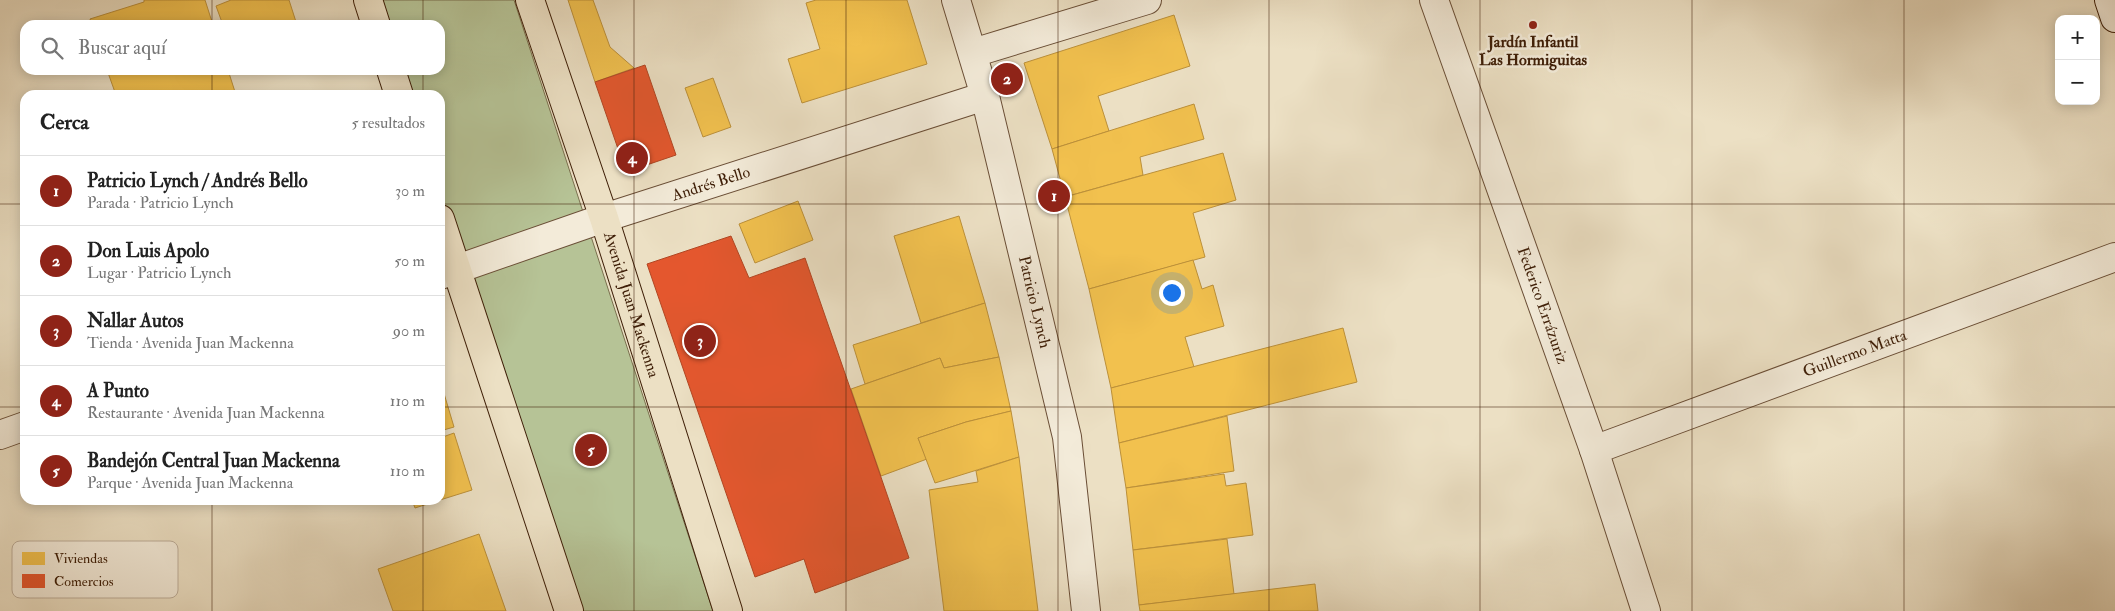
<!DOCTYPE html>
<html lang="es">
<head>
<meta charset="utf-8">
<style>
  body { margin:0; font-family:"IM FELL Double Pica",serif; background:#f6f6f6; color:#222 }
  .controls { position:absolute; right:15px; top:15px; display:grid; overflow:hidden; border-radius:10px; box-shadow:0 2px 12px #0003 }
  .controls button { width:45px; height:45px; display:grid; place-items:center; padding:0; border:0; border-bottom:1px solid #e0e0e0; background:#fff; color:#222; font:25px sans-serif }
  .you { position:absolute; left:1171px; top:292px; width:18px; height:18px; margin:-12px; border:4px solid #fff; border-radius:50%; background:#1a73e8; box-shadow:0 0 0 8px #1a73e833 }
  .badge { display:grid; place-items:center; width:32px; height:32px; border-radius:50%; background:#8f2418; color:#fff; font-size:16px; font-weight:700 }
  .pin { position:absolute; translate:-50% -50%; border:2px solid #fff; box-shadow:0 1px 5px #0006 }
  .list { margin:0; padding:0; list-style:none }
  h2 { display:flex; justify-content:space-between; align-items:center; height:65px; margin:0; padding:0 20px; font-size:21px }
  h2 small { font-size:16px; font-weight:400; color:#767676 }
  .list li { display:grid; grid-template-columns:32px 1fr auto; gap:15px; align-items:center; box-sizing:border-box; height:70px; padding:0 20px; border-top:1px solid #e0e0e0 }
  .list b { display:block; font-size:19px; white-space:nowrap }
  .list p { margin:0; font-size:16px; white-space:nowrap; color:#767676 }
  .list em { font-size:16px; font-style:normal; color:#767676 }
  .icon { flex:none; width:28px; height:28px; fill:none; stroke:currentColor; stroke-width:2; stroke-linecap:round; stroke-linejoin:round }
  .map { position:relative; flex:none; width:2115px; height:611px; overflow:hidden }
  .search { position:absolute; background:#fff; box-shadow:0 2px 12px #0003; left:20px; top:20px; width:425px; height:55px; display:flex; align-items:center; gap:12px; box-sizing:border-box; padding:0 18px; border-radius:15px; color:#767676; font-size:19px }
  .panel { position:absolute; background:#fff; box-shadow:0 2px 12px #0003; left:20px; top:90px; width:425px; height:415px; border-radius:15px }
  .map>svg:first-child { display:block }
  .green { fill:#b6c396; stroke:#7a704e }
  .homes { fill:#f2c14e; stroke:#bc9039 }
  .shops { fill:#e4572e; stroke:#b24622 }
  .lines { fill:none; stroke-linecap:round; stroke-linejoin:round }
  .minor-casing { stroke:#6a4e36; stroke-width:30 }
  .tertiary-casing { stroke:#6a4e36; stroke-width:30 }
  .secondary-casing { stroke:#3e1e07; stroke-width:30 }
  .primary-casing { stroke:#3e1e07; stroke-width:30 }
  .minor { stroke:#f3ebd9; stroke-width:28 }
  .tertiary { stroke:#f3ebd9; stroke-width:28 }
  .secondary { stroke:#f3ebd9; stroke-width:28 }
  .primary { stroke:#ece0c4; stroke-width:28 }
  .grid { fill:none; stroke:#3e1e07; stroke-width:1; stroke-opacity:0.55 }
  .poi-dot { fill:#8f2418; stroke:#f3ebd9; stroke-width:2 }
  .labels { text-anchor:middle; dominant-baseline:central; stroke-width:5; stroke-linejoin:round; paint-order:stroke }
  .poi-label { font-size:16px; font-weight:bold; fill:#3e1e07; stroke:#f3ebd9 }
  .street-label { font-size:16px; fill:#3e1e07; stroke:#f3ebd9 }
  .key { fill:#f3ebd9; stroke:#bdae9a; stroke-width:1 }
  .key-label { font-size:14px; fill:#3e1e07 }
</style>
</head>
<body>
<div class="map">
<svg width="2115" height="611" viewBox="0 0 2115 611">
  <rect width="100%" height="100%" fill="#ece0c4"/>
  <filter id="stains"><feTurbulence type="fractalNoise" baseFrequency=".004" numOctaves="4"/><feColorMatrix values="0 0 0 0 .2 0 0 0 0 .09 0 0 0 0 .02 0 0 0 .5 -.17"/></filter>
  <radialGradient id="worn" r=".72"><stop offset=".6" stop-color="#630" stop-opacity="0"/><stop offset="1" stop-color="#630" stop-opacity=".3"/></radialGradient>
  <polygon class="green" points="376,0 514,0 713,611 575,611 440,202 440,95 406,95 398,70 440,70 440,25 384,25"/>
  <g class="homes">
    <polygon points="144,0 205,0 213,25 92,25 90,19 144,2"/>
    <polygon points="231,0 289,0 297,25 223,25 216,6"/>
    <polygon points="568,0 593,0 610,47 634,68 595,82"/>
    <polygon points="816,0 907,0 927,64 802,103 788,59 820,49 806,3"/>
    <polygon points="1174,15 1190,66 1098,96 1109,131 1052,149 1024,63"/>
    <polygon points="107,70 228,70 236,95 116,95"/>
    <polygon points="713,78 731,127 703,137 685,88"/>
    <polygon points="1194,104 1204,139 1140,157 1143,175 1065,197 1052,149"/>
    <polygon points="1223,153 1236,200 1193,213 1205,257 1089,289 1065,197"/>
    <polygon points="798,201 813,240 755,263 739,224"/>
    <polygon points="959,216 985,303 921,323 894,236"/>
    <polygon points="1193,260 1202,289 1213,285 1224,326 1185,337 1194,367 1111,388 1089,289"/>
    <polygon points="985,303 999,357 944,368 940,358 865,384 853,345"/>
    <polygon points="1343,328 1357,382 1119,443 1111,388"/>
    <polygon points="999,357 1011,411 966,422 918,438 927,459 881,476 851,389 940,358 944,368"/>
    <polygon points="440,380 454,427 440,431"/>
    <polygon points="1011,411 1019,457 935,483 918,438 966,422"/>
    <polygon points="1227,416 1234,471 1126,488 1119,443"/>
    <polygon points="454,433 472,490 440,500 440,438"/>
    <polygon points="1019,457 1038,611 944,611 929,490 978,482 976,471"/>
    <polygon points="1224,474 1226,486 1246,483 1253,535 1133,550 1126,488"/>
    <polygon points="412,500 440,500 415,508"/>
    <polygon points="479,534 506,611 393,611 378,569"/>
    <polygon points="1227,539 1234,594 1139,605 1133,550"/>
    <polygon points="1315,584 1318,611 1140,611 1139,605"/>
  </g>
  <g class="shops">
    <polygon points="645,65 676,155 626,172 595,82"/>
    <polygon points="731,236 749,278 805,258 909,558 815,593 804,559 755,577 647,264"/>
  </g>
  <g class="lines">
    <g class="minor-casing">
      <g id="minor">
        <polyline points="973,53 1147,0"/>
        <path id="s1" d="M440 275 604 218 985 96"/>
        <polyline points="0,435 25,426"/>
        <path id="s2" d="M1594 450 2115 257"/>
      </g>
    </g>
    <g class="tertiary-casing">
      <g id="tertiary">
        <path id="s3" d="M956 0 985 96 1067 437 1086 611"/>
        <path id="s4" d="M1434 0 1594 450 1646 611"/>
      </g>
    </g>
    <g class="secondary-casing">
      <polyline id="secondary" points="2109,0 2115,18"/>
    </g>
    <g class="primary-casing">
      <g id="primary">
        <polyline points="368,0 376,25"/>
        <path id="s5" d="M530 0 604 218 728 611"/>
        <polyline points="391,70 399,95"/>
        <polyline points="440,219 569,611"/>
      </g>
    </g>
    <use href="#minor" class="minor"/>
    <use href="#tertiary" class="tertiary"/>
    <use href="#secondary" class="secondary"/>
    <use href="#primary" class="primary"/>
  </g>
  <path class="grid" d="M212 0V25M423 0V25M634 0V611M846 0V611M1058 0V611M1269 0V611M1480 0V611M1692 0V611M1904 0V611M212 70V95M423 70V95M0 204H25M440 204H2115M0 407H25M440 407H2115M212 500V611M423 500V611"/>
  <circle class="poi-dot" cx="1533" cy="25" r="5"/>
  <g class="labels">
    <g class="poi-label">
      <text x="1533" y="42">Jardín Infantil<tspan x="1533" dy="18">Las Hormiguitas</tspan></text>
    </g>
    <g class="street-label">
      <text stroke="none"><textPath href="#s1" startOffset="286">Andrés Bello</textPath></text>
      <text stroke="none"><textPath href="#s3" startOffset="312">Patricio Lynch</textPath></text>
      <text stroke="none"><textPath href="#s5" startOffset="321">Avenida Juan Mackenna</textPath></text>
      <text stroke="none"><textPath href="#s4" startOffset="324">Federico Errázuriz</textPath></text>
      <text stroke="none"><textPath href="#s2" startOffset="278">Guillermo Matta</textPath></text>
    </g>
  </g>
  <rect x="12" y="541" width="166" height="57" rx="8" class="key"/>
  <rect x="22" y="552" width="23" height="13" fill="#f2c14e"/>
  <rect x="22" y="574" width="23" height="14" fill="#e4572e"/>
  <g class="key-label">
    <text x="54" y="563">Viviendas</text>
    <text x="54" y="586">Comercios</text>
  </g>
  <rect width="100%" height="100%" filter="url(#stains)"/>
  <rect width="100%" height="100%" fill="url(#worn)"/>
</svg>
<div class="controls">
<button>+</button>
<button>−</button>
</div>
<div class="you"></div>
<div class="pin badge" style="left:1054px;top:196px">1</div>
<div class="pin badge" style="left:1007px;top:79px">2</div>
<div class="pin badge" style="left:700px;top:341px">3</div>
<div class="pin badge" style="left:632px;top:158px">4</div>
<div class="pin badge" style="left:591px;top:450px">5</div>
<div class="search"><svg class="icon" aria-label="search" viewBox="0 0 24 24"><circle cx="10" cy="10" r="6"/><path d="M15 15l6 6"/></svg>Buscar aquí</div>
<section class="panel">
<h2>Cerca<small>5 resultados</small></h2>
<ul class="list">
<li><span class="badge">1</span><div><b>Patricio Lynch / Andrés Bello</b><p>Parada · Patricio Lynch</p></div><em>30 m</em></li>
<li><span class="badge">2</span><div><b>Don Luis Apolo</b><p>Lugar · Patricio Lynch</p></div><em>50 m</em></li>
<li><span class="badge">3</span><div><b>Nallar Autos</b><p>Tienda · Avenida Juan Mackenna</p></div><em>90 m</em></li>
<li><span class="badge">4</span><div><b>A Punto</b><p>Restaurante · Avenida Juan Mackenna</p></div><em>110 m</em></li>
<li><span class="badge">5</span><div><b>Bandejón Central Juan Mackenna</b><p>Parque · Avenida Juan Mackenna</p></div><em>110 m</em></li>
</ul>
</section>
</div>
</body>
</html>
